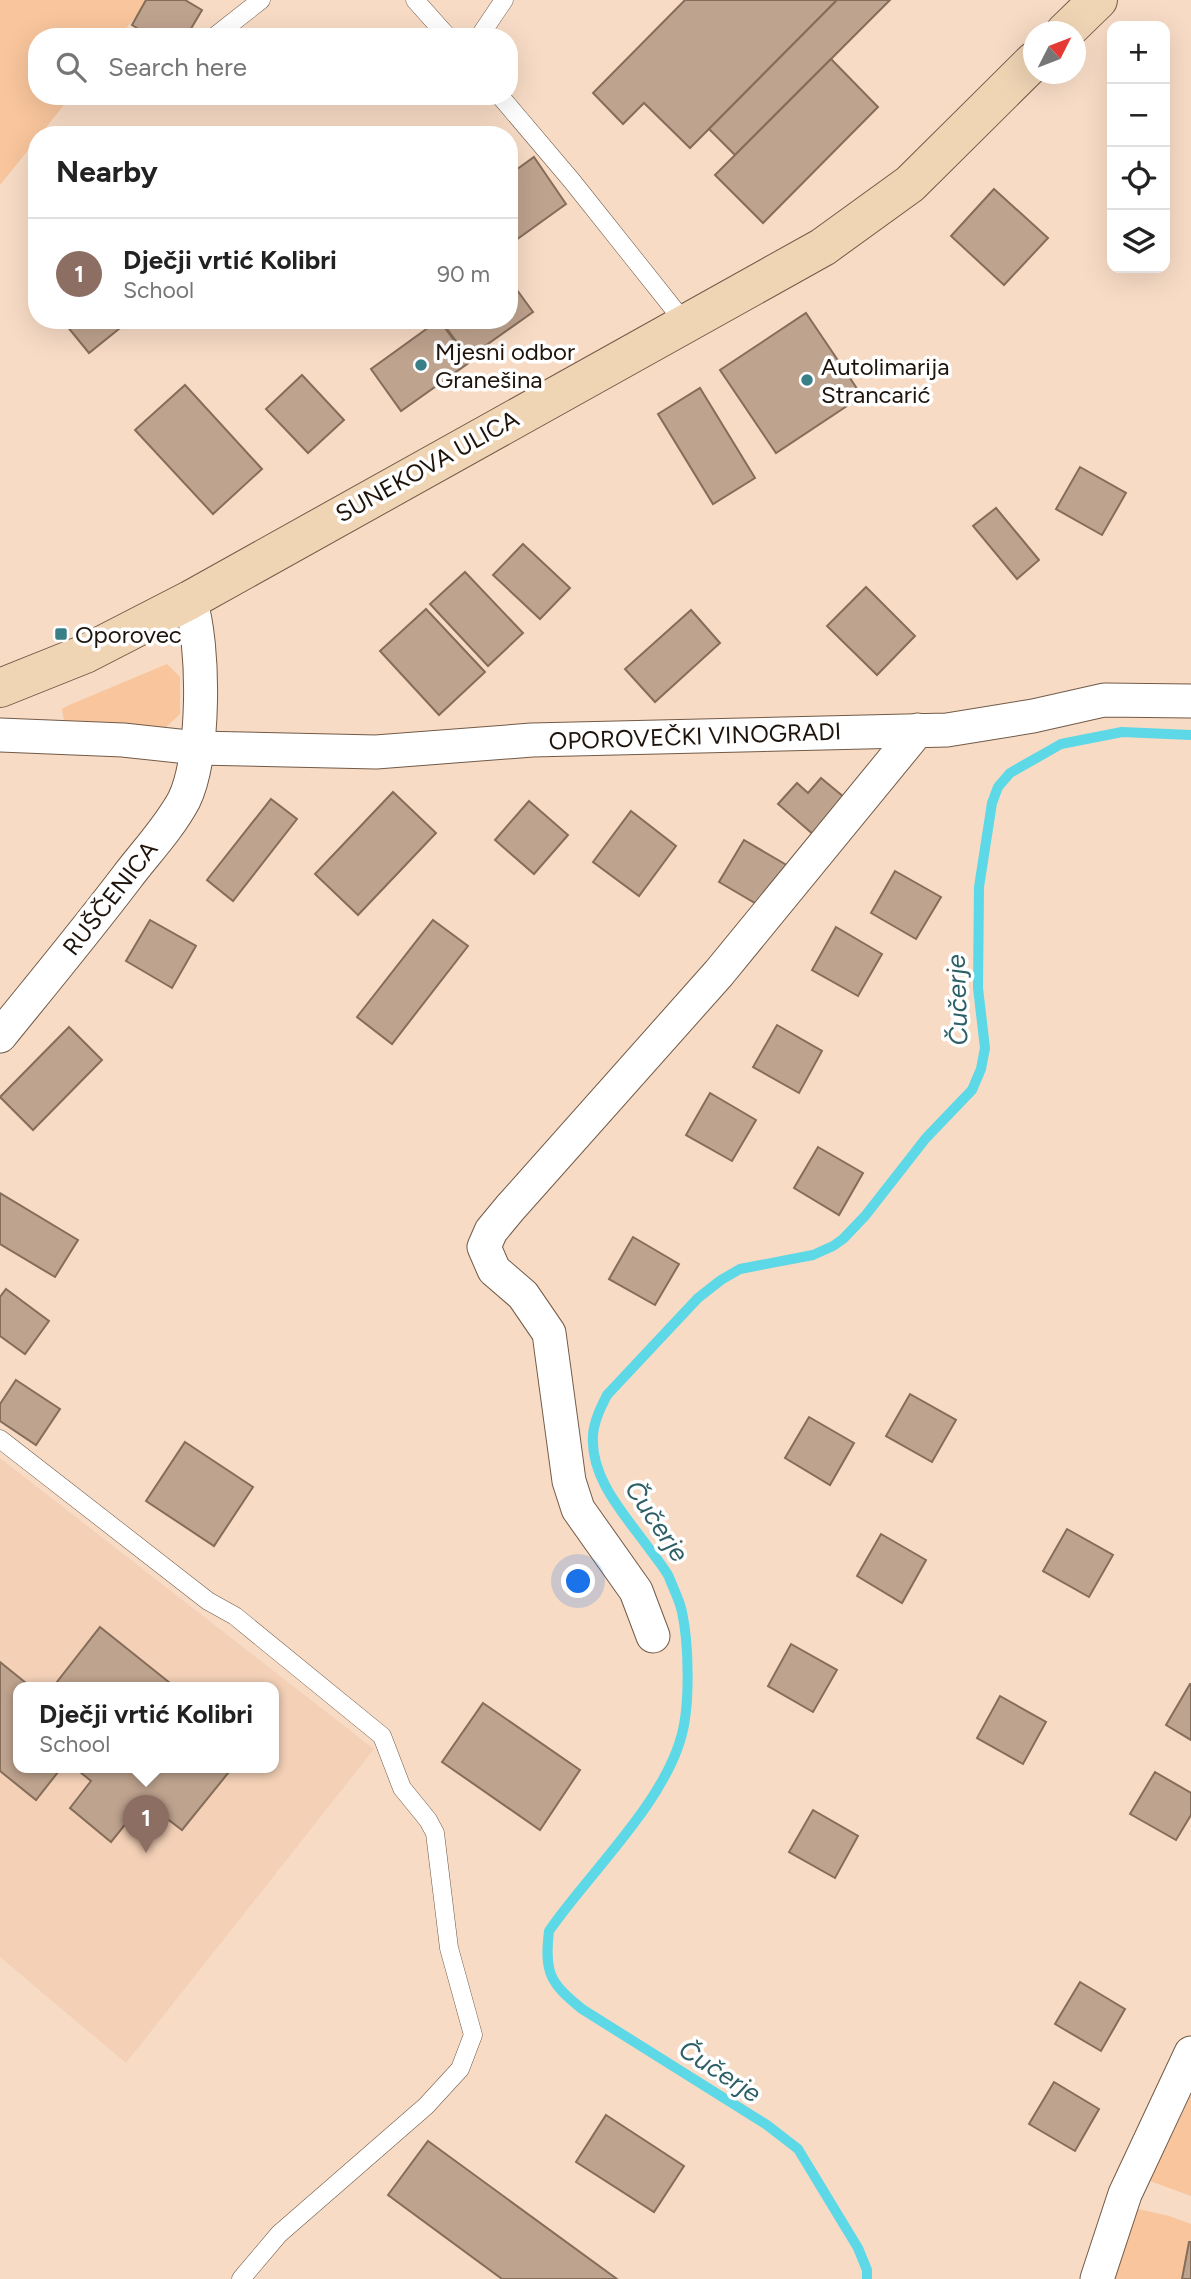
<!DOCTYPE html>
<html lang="en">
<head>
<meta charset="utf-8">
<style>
  body { margin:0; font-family:Figtree,sans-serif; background:#f6f6f6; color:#222 }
  .controls { position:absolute; right:21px; top:21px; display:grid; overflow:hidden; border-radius:14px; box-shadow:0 7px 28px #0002 }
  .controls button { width:63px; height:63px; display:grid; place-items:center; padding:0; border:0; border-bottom:2px solid #e0e0e0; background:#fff; color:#222; font:35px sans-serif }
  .compass { position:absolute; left:1023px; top:21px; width:63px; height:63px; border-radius:50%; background:#fff; box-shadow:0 7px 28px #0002; rotate:48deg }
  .you { position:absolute; left:579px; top:1582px; width:24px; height:24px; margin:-18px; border:5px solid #fff; border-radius:50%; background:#1a73e8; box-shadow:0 0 0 10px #1a73e833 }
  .badge { display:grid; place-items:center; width:46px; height:46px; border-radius:50%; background:#387f88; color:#fff; font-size:23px; font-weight:700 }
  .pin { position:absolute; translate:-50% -58px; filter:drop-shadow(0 2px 4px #0008) }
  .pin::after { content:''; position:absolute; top:37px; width:24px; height:21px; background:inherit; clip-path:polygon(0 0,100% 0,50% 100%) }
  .popup { position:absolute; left:13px; top:1682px; width:266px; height:91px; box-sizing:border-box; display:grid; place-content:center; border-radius:14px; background:#fff; filter:drop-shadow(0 2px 5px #0005); font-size:23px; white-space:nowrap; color:#767676 }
  .popup b { font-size:26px; color:#222 }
  .popup::after { content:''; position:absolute; left:50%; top:100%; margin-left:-14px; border:14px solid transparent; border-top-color:#fff }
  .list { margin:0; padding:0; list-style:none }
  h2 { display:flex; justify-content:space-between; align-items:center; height:91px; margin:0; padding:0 28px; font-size:30px }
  h2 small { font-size:23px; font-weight:400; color:#767676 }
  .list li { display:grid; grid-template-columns:46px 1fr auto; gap:21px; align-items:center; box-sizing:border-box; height:112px; padding:0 28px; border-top:2px solid #e0e0e0 }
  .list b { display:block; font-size:26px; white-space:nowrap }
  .list p { margin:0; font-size:23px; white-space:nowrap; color:#767676 }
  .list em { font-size:23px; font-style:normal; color:#767676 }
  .icon { flex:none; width:38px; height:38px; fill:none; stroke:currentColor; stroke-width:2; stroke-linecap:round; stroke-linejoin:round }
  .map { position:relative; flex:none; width:1191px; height:2279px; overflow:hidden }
  .search { position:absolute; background:#fff; box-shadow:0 7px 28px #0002; left:28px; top:28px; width:490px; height:77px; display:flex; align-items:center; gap:18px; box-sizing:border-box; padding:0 24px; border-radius:28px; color:#767676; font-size:26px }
  .panel { position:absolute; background:#fff; box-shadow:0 7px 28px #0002; left:28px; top:126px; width:490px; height:203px; border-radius:28px }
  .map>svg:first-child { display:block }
  .built { fill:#f3d0b6; fill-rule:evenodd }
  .green { fill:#f8c59c }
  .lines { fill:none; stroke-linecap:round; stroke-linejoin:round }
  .stream { stroke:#5cd8e6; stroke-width:10 }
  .building { fill:#bea38e; stroke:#866d5a; stroke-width:2 }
  .lane-casing { stroke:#725a47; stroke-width:19 }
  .street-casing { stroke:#725a47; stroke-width:35 }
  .secondary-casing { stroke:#725a47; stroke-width:40 }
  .lane { stroke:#fff; stroke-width:18 }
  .street { stroke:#fff; stroke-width:33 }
  .secondary { stroke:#f0d5b5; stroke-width:38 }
  .poi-dot { fill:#387f88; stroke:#fff; stroke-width:2.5 }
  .labels { text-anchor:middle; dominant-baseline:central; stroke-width:7; stroke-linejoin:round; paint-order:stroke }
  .poi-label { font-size:24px; fill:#1e140c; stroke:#fff; text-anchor:start }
  .street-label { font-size:24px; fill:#1e140c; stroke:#fff }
  .water-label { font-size:26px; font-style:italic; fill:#2c6066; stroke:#fff }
</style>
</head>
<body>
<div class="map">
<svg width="1191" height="2279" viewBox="0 0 1191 2279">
  <rect width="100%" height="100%" fill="#f7dbc5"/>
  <path class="built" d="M0 1458 374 1749 126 2063 0 1957ZM18 1687H274V1767H18Z"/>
  <g class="green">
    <polygon points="0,0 149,0 119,37 37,37 37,96 71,96 40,135 37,135 37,139 0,185"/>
    <polygon points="167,664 180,677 180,714 165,728 64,721 62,709 67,706"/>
    <polygon points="1191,2094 1191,2196 1150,2181"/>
    <polygon points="1138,2209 1169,2216 1191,2224 1191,2242 1189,2242 1182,2279 1112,2279"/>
  </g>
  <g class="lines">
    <path class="stream" d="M867 2279V2270L858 2248 798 2149 767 2125 582 2009C550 1983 544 1973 549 1931 589 1873 665 1802 682 1734 690 1703 689 1644 682 1612 680 1601 673 1588 669 1577 664 1567 655 1557 648 1547 624 1514 590 1478 593 1435 594 1421 601 1407 607 1395L698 1298 721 1280 740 1269 813 1255 833 1246 843 1239 865 1216 926 1138 972 1090 981 1069 985 1048 978 988 979 887 992 803 998 787 1010 773 1061 744 1122 732 1191 735"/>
  </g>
  <g class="building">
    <polygon points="146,0 185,0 202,10 186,37 152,37 132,25"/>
    <polygon points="685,0 837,0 690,148 644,103 623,124 593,93"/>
    <polygon points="837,0 890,0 735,155 709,129"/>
    <polygon points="831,59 878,107 763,223 715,175"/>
    <polygon points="534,157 566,204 509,245 509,175"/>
    <polygon points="994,189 1048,238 1004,285 951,236"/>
    <polygon points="509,279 533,312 468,358 443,323 447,320 509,320"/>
    <polygon points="806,313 862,396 776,453 720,370"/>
    <polygon points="62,320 130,320 89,353"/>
    <polygon points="439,320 470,362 401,411 371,369"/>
    <polygon points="302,375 344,420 308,453 266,409"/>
    <polygon points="185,385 262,469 213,514 135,430"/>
    <polygon points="700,388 755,478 713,504 658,414"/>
    <polygon points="1080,467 1126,493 1102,535 1056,509"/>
    <polygon points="996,508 1039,560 1017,579 973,526"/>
    <polygon points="523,544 570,588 540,619 493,575"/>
    <polygon points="465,572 523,633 488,666 430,604"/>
    <polygon points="866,587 915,636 877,675 827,626"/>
    <polygon points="426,609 485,672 439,715 380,651"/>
    <polygon points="691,610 720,643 655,702 625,669"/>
    <polygon points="821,778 845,798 814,835 778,804 797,783 808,793"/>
    <polygon points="393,792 436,833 358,915 315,874"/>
    <polygon points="271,799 297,819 233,901 207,880"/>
    <polygon points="529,801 568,835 534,874 495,840"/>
    <polygon points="631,811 676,846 639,896 593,862"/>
    <polygon points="744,840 790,867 765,909 719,882"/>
    <polygon points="895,871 941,897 916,939 871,913"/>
    <polygon points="150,920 196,946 172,988 126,961"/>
    <polygon points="433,920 468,946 392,1044 357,1017"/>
    <polygon points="836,927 882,954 858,996 812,970"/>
    <polygon points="777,1025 822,1051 799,1093 753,1067"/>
    <polygon points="69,1027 102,1060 33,1130 0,1097"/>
    <polygon points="710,1093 756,1120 732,1161 686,1135"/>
    <polygon points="818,1147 863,1173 839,1215 794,1188"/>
    <polygon points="0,1193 78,1240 55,1277 0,1244"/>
    <polygon points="633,1237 679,1264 655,1305 609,1279"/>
    <polygon points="6,1289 49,1321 25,1354 0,1336 0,1297"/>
    <polygon points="16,1380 60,1409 36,1445 0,1421 0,1404"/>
    <polygon points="910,1394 956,1420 932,1462 886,1436"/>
    <polygon points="809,1417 854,1443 830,1485 785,1458"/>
    <polygon points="185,1442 253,1487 214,1546 146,1501"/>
    <polygon points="1067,1529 1113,1555 1089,1597 1043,1571"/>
    <polygon points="881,1534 926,1560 902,1603 857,1576"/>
    <polygon points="100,1627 175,1687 53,1687"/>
    <polygon points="791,1644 837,1670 813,1712 768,1686"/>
    <polygon points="0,1662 31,1687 18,1687 18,1767 62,1767 36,1800 0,1771"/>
    <polygon points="1190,1684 1191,1684 1191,1740 1166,1725"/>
    <polygon points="1000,1696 1046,1722 1023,1764 977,1738"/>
    <polygon points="483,1703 580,1770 540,1830 442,1762"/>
    <polygon points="74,1767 233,1767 182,1830 144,1801 111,1842 70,1808 91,1781"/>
    <polygon points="1155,1772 1191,1793 1191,1815 1176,1840 1130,1814"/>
    <polygon points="813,1810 858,1836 835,1878 789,1852"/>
    <polygon points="1080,1982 1125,2009 1101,2051 1055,2024"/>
    <polygon points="1054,2082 1099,2109 1075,2151 1029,2124"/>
    <polygon points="606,2115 684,2166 654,2212 576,2162"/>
    <polygon points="428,2141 617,2279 502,2279 388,2195"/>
    <polygon points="1189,2242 1191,2242 1191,2279 1182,2279"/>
  </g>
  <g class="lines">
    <g class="lane-casing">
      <g id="lane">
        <polyline points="415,0 448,37"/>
        <polyline points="214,37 261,0"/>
        <polyline points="479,37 504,0"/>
        <polyline points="500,96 572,181 685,323"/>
        <polyline points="0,1439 208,1601 235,1616 382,1736 402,1788 428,1820 435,1833 449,1948 473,2035 460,2069 426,2106 279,2234 241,2279"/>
      </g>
    </g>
    <g class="street-casing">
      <g id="street">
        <polyline points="0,735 123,740 197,748 376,752 532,740 947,730 1033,716 1104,700 1191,701"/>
        <path d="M0 1036C43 983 86 931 127 877 146 852 169 828 184 800 205 757 205 645 190 600"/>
        <polyline points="653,1636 636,1591 578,1509 569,1481 549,1333 523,1295 494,1270 484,1247 491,1231 510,1208 719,973 918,730"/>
        <polyline points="1097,2279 1125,2194 1191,2053"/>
      </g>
    </g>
    <g class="secondary-casing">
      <g id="secondary">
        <polyline points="1065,32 1098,0"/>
        <polyline points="0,688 85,654 190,600 823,247 910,184 1034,61"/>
      </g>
    </g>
    <use href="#lane" class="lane"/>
    <use href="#street" class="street"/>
    <use href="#secondary" class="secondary"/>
  </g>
  <g class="poi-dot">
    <circle cx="421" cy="365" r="7"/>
    <circle cx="807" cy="380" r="7"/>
    <rect x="54" y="627" width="14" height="14" rx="3.5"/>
  </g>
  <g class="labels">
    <g class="poi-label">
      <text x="435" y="351">Mjesni odbor<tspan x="435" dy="28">Granešina</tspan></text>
      <text x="821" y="366">Autolimarija<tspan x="821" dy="28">Strancarić</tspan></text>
      <text x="75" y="634">Oporovec</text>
    </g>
    <g class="street-label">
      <text transform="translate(427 466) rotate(-29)">SUNEKOVA ULICA</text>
      <text transform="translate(695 736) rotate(-2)">OPOROVEČKI VINOGRADI</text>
      <text transform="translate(110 898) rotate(-52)">RUŠČENICA</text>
    </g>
    <g class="water-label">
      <text transform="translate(957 1000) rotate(-92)">Čučerje</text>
      <text transform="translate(657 1521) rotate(56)">Čučerje</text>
      <text transform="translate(720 2071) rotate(33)">Čučerje</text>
    </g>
  </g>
</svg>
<div class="controls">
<button>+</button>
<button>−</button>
<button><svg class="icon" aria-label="locate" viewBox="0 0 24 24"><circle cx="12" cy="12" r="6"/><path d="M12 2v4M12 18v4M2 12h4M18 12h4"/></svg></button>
<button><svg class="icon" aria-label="layers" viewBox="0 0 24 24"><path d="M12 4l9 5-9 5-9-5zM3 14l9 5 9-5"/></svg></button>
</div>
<svg class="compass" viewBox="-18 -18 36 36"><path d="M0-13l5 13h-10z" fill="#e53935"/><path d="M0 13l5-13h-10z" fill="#767676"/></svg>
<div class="you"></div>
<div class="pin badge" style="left:146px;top:1853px;background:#8d6e63">1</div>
<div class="popup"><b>Dječji vrtić Kolibri</b>School</div>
<div class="search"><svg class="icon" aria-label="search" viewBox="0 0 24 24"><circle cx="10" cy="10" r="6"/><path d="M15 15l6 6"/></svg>Search here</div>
<section class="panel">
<h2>Nearby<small></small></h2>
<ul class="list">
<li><span class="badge" style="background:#8d6e63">1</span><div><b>Dječji vrtić Kolibri</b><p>School</p></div><em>90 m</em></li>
</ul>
</section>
</div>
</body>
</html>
